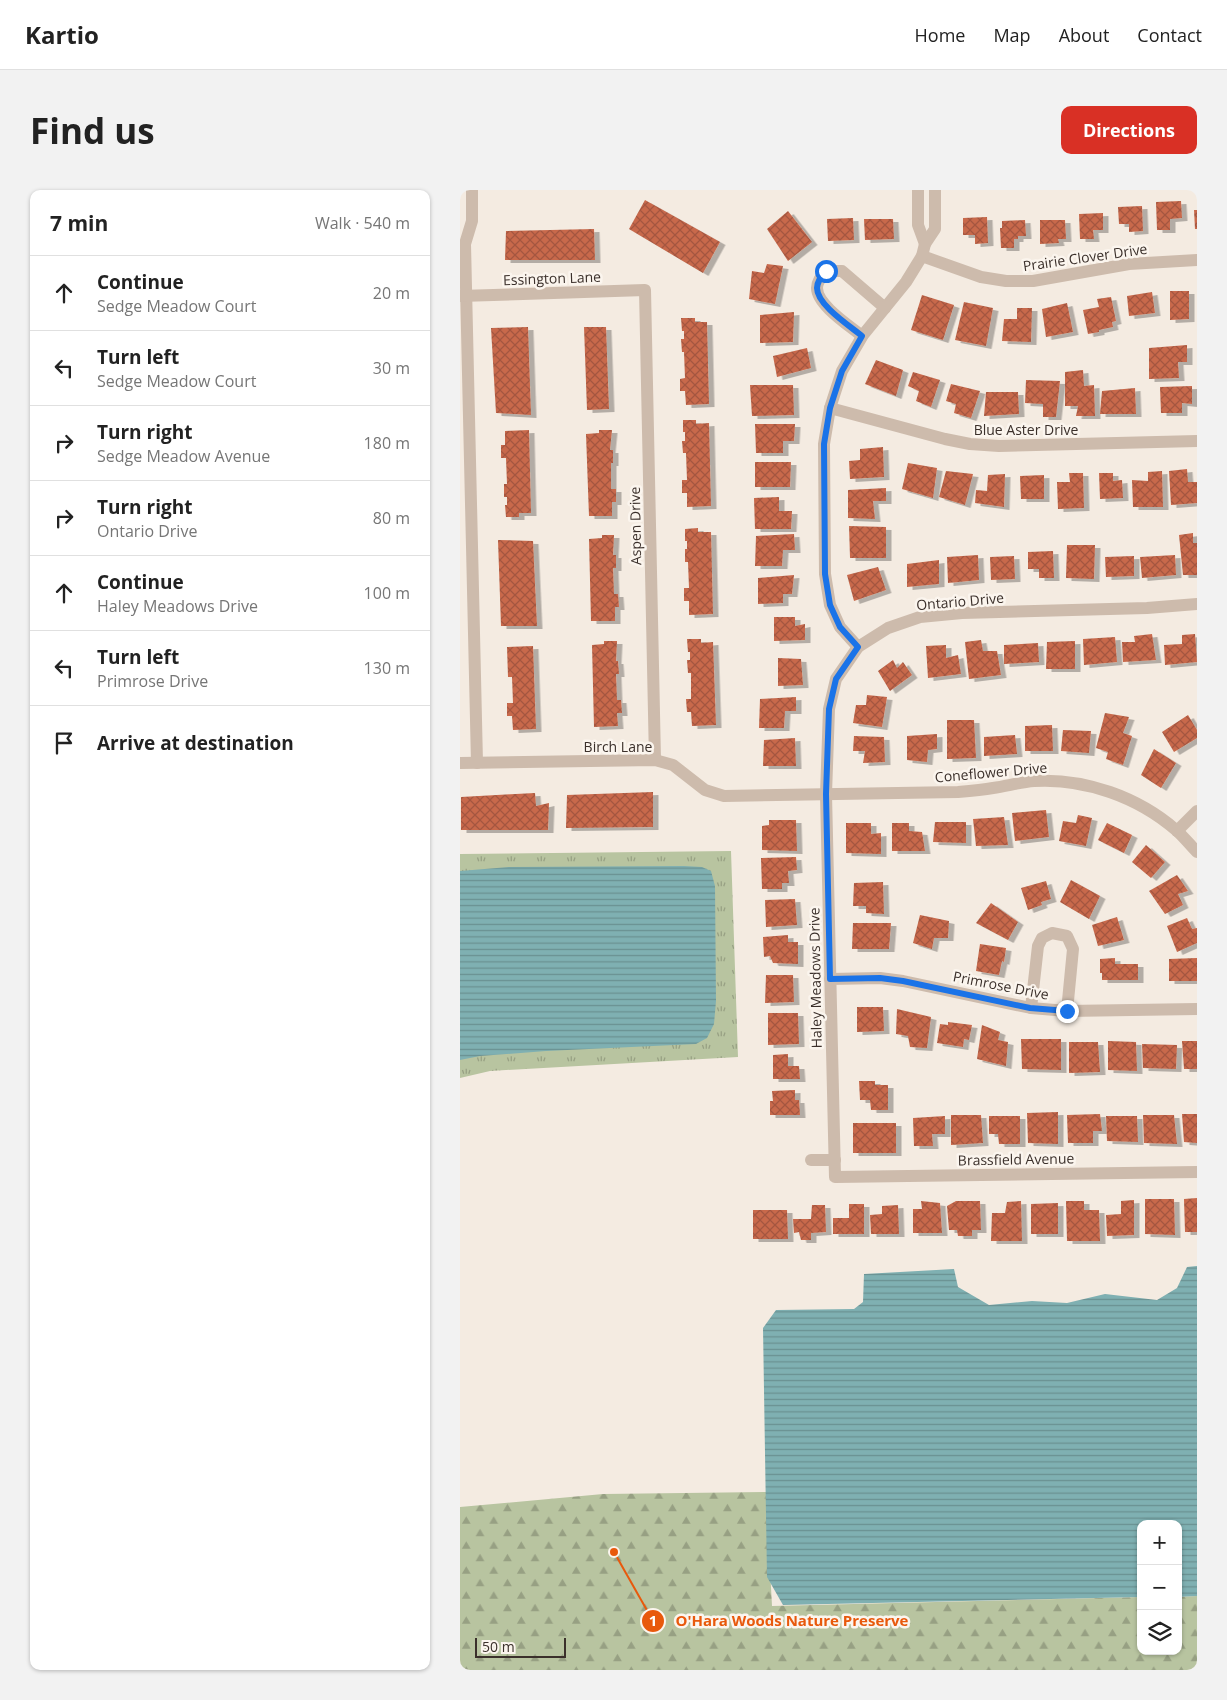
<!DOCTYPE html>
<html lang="en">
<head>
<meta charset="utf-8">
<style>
  body { margin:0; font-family:"Open Sans",sans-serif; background:#f2f2f2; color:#222 }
  .controls { position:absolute; right:15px; bottom:15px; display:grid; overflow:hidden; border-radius:10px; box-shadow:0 1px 4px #0004 }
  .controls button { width:45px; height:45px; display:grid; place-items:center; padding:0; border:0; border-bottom:1px solid #e0e0e0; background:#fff; color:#222; font:25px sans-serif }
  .scale { position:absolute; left:15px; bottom:12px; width:91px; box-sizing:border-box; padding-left:5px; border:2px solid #3b302b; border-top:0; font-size:14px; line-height:18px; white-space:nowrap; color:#3b302b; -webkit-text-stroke:4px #fbf5ee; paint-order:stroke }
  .stop { position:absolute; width:15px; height:15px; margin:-11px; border:4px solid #1a73e8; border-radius:50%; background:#fff }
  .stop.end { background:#1a73e8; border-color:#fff; box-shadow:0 1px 5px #0008 }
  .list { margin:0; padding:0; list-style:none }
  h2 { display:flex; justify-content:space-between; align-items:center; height:65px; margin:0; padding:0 20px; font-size:21px }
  h2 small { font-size:16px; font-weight:400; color:#767676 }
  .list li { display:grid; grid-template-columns:32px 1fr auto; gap:15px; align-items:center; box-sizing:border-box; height:75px; padding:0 20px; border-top:1px solid #e0e0e0 }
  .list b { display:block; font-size:19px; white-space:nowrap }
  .list p { margin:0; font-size:16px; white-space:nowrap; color:#767676 }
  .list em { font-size:16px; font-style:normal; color:#767676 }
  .icon { flex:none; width:28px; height:28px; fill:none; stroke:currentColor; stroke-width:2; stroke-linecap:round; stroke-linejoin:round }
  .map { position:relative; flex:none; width:737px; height:1480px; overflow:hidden; border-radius:10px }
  header { display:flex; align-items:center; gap:30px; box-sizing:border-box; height:70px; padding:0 25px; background:#fff; border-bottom:1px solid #e0e0e0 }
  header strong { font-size:24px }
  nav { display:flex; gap:28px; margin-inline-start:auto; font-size:18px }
  .intro { display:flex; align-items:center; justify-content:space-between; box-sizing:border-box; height:120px; padding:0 30px }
  h1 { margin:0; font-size:35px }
  .button { padding:12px 22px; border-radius:10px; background:#d93025; color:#fff; font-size:18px; font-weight:700 }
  main { display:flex; gap:30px; padding:0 30px }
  aside { flex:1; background:#fff; border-radius:10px; box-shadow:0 1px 4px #0004 }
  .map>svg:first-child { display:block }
  .grass { fill:url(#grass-tufts) }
  .forest { fill:url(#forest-firs) }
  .water { fill:url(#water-rules) }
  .building { fill:url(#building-cross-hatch); filter:url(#shadow) }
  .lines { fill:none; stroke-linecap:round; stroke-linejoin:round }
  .minor { stroke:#cdbbac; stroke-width:12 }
  .route { stroke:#1a73e8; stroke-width:6 }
  .labels { text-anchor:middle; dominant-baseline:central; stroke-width:5; stroke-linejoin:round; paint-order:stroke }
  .street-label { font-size:14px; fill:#3b302b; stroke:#fbf5ee }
  .leader { fill:none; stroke:#e8590c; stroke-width:2 }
  .callout-dot { fill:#e8590c; stroke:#fbf5ee; stroke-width:2 }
  .mark-label { font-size:15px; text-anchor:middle; font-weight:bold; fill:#fff }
  .callout-label { font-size:15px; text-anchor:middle; font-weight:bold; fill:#e8590c; stroke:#fbf5ee; stroke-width:5; stroke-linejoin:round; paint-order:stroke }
</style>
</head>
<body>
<header>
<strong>Kartio</strong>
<nav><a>Home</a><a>Map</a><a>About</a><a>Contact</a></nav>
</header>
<div class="intro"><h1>Find us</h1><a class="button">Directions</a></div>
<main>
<aside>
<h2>7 min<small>Walk · 540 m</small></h2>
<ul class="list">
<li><svg class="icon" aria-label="ahead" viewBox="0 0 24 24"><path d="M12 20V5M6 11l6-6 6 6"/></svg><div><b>Continue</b><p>Sedge Meadow Court</p></div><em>20 m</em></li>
<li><svg class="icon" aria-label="left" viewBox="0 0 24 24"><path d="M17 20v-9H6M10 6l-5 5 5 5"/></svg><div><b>Turn left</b><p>Sedge Meadow Court</p></div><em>30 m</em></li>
<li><svg class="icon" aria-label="right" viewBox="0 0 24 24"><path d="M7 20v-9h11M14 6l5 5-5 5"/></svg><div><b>Turn right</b><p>Sedge Meadow Avenue</p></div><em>180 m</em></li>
<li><svg class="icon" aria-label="right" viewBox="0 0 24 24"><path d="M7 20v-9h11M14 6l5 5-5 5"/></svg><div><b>Turn right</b><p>Ontario Drive</p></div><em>80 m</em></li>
<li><svg class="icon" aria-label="ahead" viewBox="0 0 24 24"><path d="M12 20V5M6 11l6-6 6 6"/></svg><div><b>Continue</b><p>Haley Meadows Drive</p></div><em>100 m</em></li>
<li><svg class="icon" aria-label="left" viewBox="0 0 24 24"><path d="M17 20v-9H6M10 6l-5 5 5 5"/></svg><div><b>Turn left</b><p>Primrose Drive</p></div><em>130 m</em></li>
<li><svg class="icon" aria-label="arrive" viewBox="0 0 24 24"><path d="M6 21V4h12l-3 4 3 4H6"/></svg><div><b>Arrive at destination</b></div></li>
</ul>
</aside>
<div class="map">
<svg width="737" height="1480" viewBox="0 0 737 1480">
  <defs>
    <pattern id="grass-tufts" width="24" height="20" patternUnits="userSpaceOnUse" patternTransform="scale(1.25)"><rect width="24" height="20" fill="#b8c4a0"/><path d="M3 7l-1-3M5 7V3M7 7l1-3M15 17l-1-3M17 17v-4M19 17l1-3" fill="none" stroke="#97a083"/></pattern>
    <pattern id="forest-firs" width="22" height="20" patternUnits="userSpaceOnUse" patternTransform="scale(1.25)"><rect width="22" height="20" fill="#b8c4a0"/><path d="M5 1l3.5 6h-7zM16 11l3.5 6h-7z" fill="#97a083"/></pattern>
    <pattern id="water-rules" width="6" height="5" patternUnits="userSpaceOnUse" patternTransform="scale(1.25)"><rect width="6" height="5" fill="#7fb0b2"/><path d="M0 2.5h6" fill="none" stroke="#699091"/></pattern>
    <pattern id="building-cross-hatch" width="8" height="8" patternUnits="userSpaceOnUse" patternTransform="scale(1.25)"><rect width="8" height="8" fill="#c8694b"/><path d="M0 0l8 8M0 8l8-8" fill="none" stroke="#a4573f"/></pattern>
    <filter id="shadow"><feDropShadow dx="5.5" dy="3" stdDeviation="0" flood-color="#0004"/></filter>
  </defs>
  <rect width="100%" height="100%" fill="#f4ebe1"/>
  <polygon class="grass" points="271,661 278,867 30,881 0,888 0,664"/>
  <polygon class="forest" points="306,1302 312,1416 681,1407 681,1461 718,1461 718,1407 737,1406 737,1480 0,1480 0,1317 143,1304"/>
  <g class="water">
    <polygon points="224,676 242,677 251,681 255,696 256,811 254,834 247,848 236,854 86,861 20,866 0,870 0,681 49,677"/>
    <polygon points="737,1076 737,1406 718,1407 718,1334 681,1334 681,1407 323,1415 307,1387 303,1138 316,1120 394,1119 403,1112 404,1084 494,1079 498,1097 529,1115 572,1111 607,1113 645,1104 697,1110 717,1098 727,1077"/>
  </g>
  <g class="building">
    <polygon points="185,10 260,52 243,83 169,39"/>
    <polygon points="721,11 722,28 710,29 710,40 697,40 696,12"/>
    <polygon points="682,16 683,41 669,42 669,34 659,34 658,17"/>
    <polygon points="734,20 737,20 737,39 735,39"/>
    <polygon points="328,21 352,52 328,71 307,39"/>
    <polygon points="643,23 643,40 633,40 634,49 620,49 619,24"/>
    <polygon points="527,27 528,53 515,54 515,45 503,45 503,28"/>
    <polygon points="393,28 394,50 368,51 367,29"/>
    <polygon points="404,29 433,29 434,49 405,50"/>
    <polygon points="565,30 566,46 558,46 558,49 554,49 554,58 541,58 540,38 542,38 542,31"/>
    <polygon points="580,30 605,30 606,49 598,49 599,53 580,54"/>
    <polygon points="134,39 135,70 45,70 46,41"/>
    <polygon points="307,74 323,76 315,114 289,109 292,81 304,83"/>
    <polygon points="710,101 729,101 729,129 710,130"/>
    <polygon points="692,102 695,123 669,126 667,106"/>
    <polygon points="462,105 494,115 483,150 451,140"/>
    <polygon points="651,107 656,131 652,132 653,137 639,140 639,142 628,144 623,120 639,117 637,109"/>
    <polygon points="504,112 533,118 526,156 495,150"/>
    <polygon points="607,113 613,142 586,147 582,119"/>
    <polygon points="557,118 572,118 571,152 542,151 544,129 557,129"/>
    <polygon points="334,122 333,152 300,153 300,125"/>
    <polygon points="221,128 235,128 235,132 247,132 249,214 226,215 225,201 220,201 220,189 225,188 224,162 222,162 221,149 224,149 224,141 222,141"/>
    <polygon points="68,137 71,225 36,223 31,138"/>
    <polygon points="124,137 146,137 149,219 127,220"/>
    <polygon points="727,155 727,172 718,172 719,188 689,189 689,158"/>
    <polygon points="347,158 351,178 317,187 313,166"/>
    <polygon points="416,170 443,180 436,206 405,194"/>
    <polygon points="623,180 624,196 634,195 635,226 616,226 618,216 605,216 605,182"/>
    <polygon points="453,182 480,190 471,217 456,211 459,201 448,196"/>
    <polygon points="566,190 600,191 596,227 583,227 583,214 565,213"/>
    <polygon points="491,194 520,201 511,228 494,223 496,214 486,211"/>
    <polygon points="290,195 333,195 334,225 292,226"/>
    <polygon points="732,196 732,214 722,213 722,223 701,223 700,197"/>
    <polygon points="675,198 676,224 640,224 642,201"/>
    <polygon points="526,202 558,202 559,224 524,226"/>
    <polygon points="223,230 236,230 236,234 249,233 251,316 227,317 227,303 222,303 222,290 227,290 226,263 223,263 222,251 225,251 225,242 223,242"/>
    <polygon points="295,234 335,234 334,251 323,251 323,263 296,263"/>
    <polygon points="69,240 71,323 59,323 59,327 46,327 45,315 47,315 47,307 44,307 44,294 47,294 46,268 41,268 41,255 45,255 45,241"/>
    <polygon points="139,240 152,240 150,260 153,260 153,273 151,273 151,299 156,299 156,312 152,312 152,326 129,326 126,244 139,243"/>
    <polygon points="423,257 424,287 390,289 389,271 400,270 400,259"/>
    <polygon points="295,272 331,272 330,297 295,297"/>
    <polygon points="448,273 477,278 473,308 442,299"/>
    <polygon points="727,279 728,292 737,292 737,313 711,315 709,281"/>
    <polygon points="486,281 513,284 505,315 479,307"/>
    <polygon points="702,281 703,317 673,317 672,290 688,291 688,282"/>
    <polygon points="609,283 623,283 624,318 598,319 597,292 610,292"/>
    <polygon points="639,283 653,283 653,291 662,290 663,308 640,309"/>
    <polygon points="545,284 544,317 515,313 516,300 527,301 528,285"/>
    <polygon points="584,285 584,309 561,309 560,286"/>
    <polygon points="426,298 426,311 413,311 415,329 388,328 388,300"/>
    <polygon points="319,307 319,321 332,321 331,339 295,339 294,308"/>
    <polygon points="389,336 426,337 426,368 390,368"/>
    <polygon points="238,338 238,342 251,342 253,424 229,425 229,411 224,411 224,398 229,398 228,372 225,372 225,359 227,359 227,351 225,351 225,339"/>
    <polygon points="733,343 733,353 737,353 737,385 723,385 719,345"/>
    <polygon points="334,344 335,360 323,360 322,376 295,376 296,346"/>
    <polygon points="142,345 154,345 153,365 156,365 156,378 153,378 154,404 158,404 159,417 155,417 155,431 131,431 129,349 142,348"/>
    <polygon points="38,350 73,351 77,436 41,436"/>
    <polygon points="607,355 635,355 634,389 606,388"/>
    <polygon points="593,361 594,388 579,388 579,379 568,379 568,362"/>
    <polygon points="518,365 519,390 488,393 487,367"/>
    <polygon points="715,365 716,385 682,388 680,367"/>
    <polygon points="554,366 555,389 531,390 530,367"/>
    <polygon points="674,366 674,386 646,387 645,367"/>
    <polygon points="479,370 479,394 447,397 447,374"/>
    <polygon points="418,377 426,400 394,411 387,385"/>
    <polygon points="334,385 332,404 323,404 323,413 298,414 298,388"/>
    <polygon points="314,427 335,427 335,436 345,434 345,450 314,451"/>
    <polygon points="692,444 696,470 663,472 662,452 675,452 674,446"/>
    <polygon points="735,444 737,472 705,475 704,455 722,454 722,445"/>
    <polygon points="655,447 657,472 624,475 623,449"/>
    <polygon points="227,449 241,449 241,453 253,452 256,535 232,536 231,522 227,522 226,509 231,509 231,483 228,483 227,470 230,470 230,462 228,462"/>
    <polygon points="521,450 523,461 537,461 541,485 509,489 505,452"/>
    <polygon points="144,451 157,451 156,471 158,471 159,484 156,484 157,510 161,510 162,523 157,523 158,536 134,537 132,455 144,454"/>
    <polygon points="615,451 615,479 586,479 587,452"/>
    <polygon points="578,453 579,472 544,474 544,455"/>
    <polygon points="486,455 486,468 498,465 501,484 468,488 466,456"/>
    <polygon points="73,456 76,539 53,540 52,526 47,526 47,513 53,513 52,487 48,487 47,457"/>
    <polygon points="318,468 341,469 343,495 318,496"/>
    <polygon points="433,470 437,478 443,472 452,485 430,501 418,481"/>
    <polygon points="407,505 427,507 422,537 393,533 396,515 406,515"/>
    <polygon points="336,507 336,521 325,521 324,538 299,538 300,509"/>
    <polygon points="645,523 669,527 663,543 672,546 663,575 646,569 648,562 636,558"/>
    <polygon points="728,525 737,540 737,548 714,562 702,542"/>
    <polygon points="487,530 514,530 516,568 487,569"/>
    <polygon points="592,535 593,561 565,561 565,536"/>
    <polygon points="603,540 631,541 629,563 601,561"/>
    <polygon points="477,544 477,559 468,560 467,572 447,570 447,546"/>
    <polygon points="555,545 557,564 524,566 524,547"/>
    <polygon points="394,546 424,547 425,572 403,573 405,561 393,561"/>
    <polygon points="335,548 336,576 303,576 304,550"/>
    <polygon points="694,559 716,573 701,598 681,585"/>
    <polygon points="193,602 193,637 106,638 107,605"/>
    <polygon points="75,603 76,616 89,613 88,640 1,640 1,607"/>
    <polygon points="586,620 589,647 555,651 552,623"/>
    <polygon points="618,625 632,628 626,656 599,651 603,631 616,633"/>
    <polygon points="544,627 548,655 516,656 513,629"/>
    <polygon points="309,630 336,630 337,661 302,660 302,636 309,635"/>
    <polygon points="475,632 506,632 506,653 473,652"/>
    <polygon points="386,633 411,633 411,644 421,643 421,664 386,663"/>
    <polygon points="432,633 449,633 449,641 462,642 465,661 432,661"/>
    <polygon points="647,633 672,645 664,663 638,650"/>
    <polygon points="686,655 705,672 691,688 672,672"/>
    <polygon points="336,667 337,680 328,681 329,693 322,693 322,699 302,699 301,668"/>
    <polygon points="717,685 728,701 718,704 723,715 705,724 689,701"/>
    <polygon points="611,690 640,706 629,729 600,712"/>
    <polygon points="586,691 591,709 581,712 582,715 568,720 561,698"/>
    <polygon points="423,692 424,724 406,723 406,716 393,716 394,693"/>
    <polygon points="335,709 337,735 306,737 305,710"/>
    <polygon points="531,713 558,732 548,750 516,733"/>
    <polygon points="460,725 489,731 488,748 474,748 472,759 453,753"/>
    <polygon points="657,727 664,750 638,756 632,735"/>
    <polygon points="727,728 732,739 737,738 737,753 717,762 707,736"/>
    <polygon points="393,733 431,733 429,759 392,759"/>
    <polygon points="328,745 328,752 338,752 338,774 313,773 310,766 304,767 303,747"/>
    <polygon points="520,754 546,758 544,772 542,771 539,785 516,781"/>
    <polygon points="655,768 655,774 678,774 678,790 642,790 642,783 640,783 640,769"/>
    <polygon points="737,768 737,791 709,791 709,769"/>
    <polygon points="306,785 333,785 334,812 305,813"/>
    <polygon points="397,817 423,817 424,841 397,842"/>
    <polygon points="437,819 471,827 467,858 450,857 448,846 436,844"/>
    <polygon points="308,823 338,823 339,854 308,855"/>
    <polygon points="488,832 512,835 509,850 504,849 503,857 477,853 480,834 488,835"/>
    <polygon points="522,835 540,842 538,850 548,852 546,876 517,869"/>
    <polygon points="561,849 601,849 601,880 562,879"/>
    <polygon points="648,851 676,852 677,881 648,880"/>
    <polygon points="722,851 737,851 737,879 724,879"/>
    <polygon points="609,852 638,852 640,882 609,883"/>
    <polygon points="682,854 717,855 716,879 683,878"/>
    <polygon points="328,864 328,876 339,876 340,889 313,889 313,865"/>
    <polygon points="399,891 415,891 415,895 428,895 428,920 411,920 410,910 400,910"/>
    <polygon points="335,900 335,910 339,910 340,925 310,925 310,911 313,911 312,901"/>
    <polygon points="598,922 598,954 568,953 567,923"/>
    <polygon points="640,924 642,941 633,941 633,953 608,953 607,925"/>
    <polygon points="722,924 737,924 737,953 724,952"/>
    <polygon points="491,925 521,925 523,953 491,955"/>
    <polygon points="683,925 714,925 717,954 684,953"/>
    <polygon points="485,926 485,944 472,944 473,956 454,956 453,928"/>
    <polygon points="529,926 560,926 560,954 539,954 538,944 529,944"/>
    <polygon points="646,926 677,926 678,952 647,951"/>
    <rect x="393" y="933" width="43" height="30"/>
    <polygon points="737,1008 737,1042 725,1042 724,1009"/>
    <polygon points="685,1009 714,1009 715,1045 685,1044"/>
    <polygon points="674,1010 674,1045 647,1046 646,1025 661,1024 661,1011"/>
    <polygon points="461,1011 480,1013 482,1043 453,1043 453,1019 462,1019"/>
    <polygon points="496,1011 520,1011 521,1040 512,1040 512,1046 498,1046 497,1040 489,1040 487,1016"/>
    <polygon points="561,1011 562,1051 531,1051 532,1023 545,1023 547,1012"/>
    <polygon points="606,1011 624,1011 624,1020 639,1020 640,1051 607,1051"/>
    <polygon points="598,1013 598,1044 571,1044 571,1014"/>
    <polygon points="389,1014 404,1014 404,1044 373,1044 373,1028 389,1028"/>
    <polygon points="352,1015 365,1015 366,1042 351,1043 351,1050 341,1050 339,1042 334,1043 333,1029 351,1029"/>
    <polygon points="438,1015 439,1044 411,1044 410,1025 422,1024 422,1016"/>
    <polygon points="293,1020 327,1020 328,1049 293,1049"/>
  </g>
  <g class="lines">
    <g class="minor">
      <polyline points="12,0 12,31 5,54 17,573"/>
      <polyline points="458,0 458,35 465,54"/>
      <polyline points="462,66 521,87 546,91 573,91 669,74 737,70"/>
      <polyline points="0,106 185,100 195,570"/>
      <path d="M402 146C390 136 357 115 357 98 357 91 362 86 366 81H382L425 118"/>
      <polyline points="370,218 485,249 510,254 539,256 737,251"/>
      <polyline points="737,414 687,418 502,423 460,427 428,438 398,457 376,489 369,519 366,604 375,987 737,982"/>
      <polyline points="398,457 380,437 370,415 365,384 364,254 370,218 382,181 403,145 446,92 462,66 465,54 475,39 475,0"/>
      <path d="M0 573 195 570 213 575 245 600 264 606 498 602C510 601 522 600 533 598 547 596 561 592 574 591 625 588 678 607 716 640 724 647 730 655 737 662"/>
      <polyline points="717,641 737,621"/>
      <polyline points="370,789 420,788 443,791 571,818 607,821 737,819"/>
      <polyline points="571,818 578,756 582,748 592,743 607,746 613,759 607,821"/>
      <polyline points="351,970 375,970"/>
    </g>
  </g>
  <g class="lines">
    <path class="route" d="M366 81C362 86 357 91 357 98 357 115 390 136 402 146L382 181 370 218 364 254 365 384 370 415 380 437 398 457 376 489 369 519 366 604 370 789 420 788 443 791 570 818 607 821"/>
  </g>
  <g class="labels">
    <g class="street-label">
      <text transform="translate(625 67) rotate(-8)">Prairie Clover Drive</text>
      <text transform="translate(92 88) rotate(-2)">Essington Lane</text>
      <text x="566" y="239">Blue Aster Drive</text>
      <text transform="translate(175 336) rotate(-91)">Aspen Drive</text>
      <text transform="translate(500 411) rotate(-5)">Ontario Drive</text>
      <text x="158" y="556">Birch Lane</text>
      <text transform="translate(531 582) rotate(-5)">Coneflower Drive</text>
      <text transform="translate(355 788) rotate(-91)">Haley Meadows Drive</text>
      <text transform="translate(541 795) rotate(11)">Primrose Drive</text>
      <text transform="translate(556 969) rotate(-1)">Brassfield Avenue</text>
    </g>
  </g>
  <path class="leader" d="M154 1362L193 1431"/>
  <g class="callout-dot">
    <circle cx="154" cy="1362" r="5"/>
    <circle cx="193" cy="1431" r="12"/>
  </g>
  <g class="mark-label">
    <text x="193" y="1436">1</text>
  </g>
  <g class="callout-label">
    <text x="332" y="1436">O'Hara Woods Nature Preserve</text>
  </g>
</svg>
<div class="controls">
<button>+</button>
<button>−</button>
<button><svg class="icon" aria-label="layers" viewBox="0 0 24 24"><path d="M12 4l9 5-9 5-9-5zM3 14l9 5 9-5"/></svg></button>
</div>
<div class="scale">50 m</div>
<div class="stop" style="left:366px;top:81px"></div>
<div class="stop end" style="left:607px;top:821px"></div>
</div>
</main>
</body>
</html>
